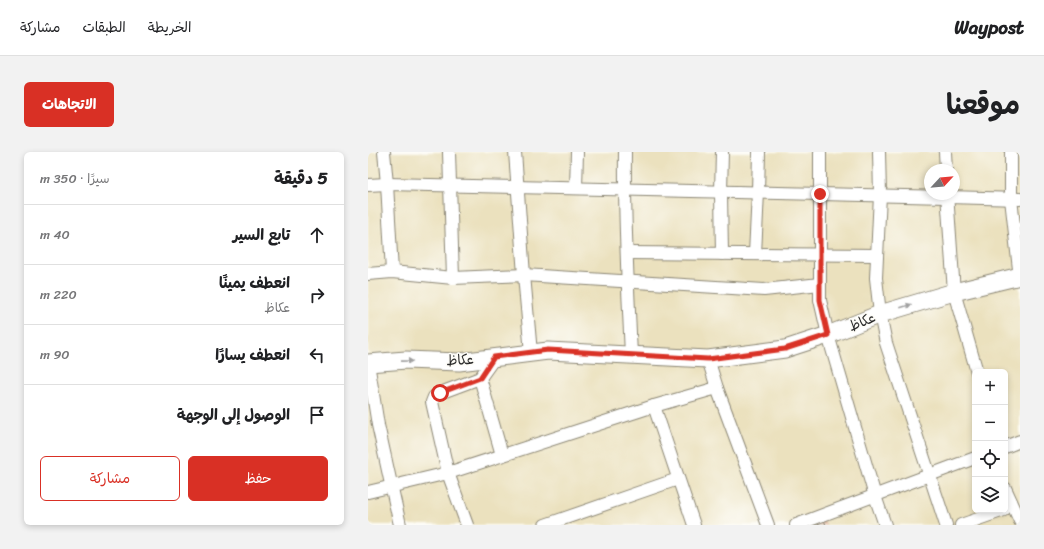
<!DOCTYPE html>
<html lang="ar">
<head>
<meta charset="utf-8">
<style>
  body { margin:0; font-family:Sriracha,"Playpen Sans Arabic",sans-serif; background:#f2f2f2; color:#202124; direction:rtl }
  .controls { position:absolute; right:12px; bottom:12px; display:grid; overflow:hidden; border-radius:6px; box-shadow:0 2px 6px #0003 }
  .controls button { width:36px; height:36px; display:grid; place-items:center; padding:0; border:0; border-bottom:1px solid #e0e0e0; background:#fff; color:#202124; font:20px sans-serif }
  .compass { position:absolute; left:556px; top:12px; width:36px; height:36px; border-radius:50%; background:#fff; box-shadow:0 2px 6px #0003; rotate:64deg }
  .stop { position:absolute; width:12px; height:12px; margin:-9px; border:3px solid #d93025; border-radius:50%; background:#fff }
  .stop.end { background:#d93025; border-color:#fff; box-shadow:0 1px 4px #0008 }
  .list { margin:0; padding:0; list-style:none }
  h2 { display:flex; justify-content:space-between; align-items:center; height:52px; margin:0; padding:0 16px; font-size:17px }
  h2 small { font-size:13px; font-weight:400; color:#757577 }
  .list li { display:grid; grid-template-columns:26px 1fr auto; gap:12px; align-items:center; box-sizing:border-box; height:60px; padding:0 16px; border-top:1px solid #e0e0e0 }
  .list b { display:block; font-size:15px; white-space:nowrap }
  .list p { margin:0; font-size:13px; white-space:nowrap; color:#757577 }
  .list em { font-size:13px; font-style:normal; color:#757577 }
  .actions { display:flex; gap:8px; padding:12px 16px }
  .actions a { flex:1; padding:9px 0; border:1px solid #d93025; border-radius:6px; text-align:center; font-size:14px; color:#d93025 }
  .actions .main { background:#d93025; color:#fff }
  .icon { flex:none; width:22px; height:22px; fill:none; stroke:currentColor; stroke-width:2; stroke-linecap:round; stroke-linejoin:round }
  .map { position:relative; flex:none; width:652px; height:373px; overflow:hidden; direction:ltr; border-radius:6px }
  header { display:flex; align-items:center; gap:24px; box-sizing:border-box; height:56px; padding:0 20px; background:#fff; border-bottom:1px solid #e0e0e0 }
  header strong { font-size:19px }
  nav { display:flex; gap:22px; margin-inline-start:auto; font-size:14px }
  .intro { display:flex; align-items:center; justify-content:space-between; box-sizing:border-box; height:96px; padding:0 24px }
  h1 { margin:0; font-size:28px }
  .button { padding:10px 18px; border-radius:6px; background:#d93025; color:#fff; font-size:14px; font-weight:700 }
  main { display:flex; gap:24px; padding:0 24px }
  aside { flex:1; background:#fff; border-radius:6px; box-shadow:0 2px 6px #0003 }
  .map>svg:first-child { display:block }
  .building { fill:#d8a58a }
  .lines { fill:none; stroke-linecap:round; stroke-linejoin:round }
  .street-casing { stroke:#8b8674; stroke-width:14 }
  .secondary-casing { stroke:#8b8674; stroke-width:19 }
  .street { stroke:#fff; stroke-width:12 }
  .secondary { stroke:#fff; stroke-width:17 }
  .oneway { fill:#a0a0a0 }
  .route { stroke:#d93025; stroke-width:5 }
  .labels { text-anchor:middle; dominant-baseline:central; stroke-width:3; stroke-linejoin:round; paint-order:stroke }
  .street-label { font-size:14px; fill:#2b2b2b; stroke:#fdfcf7 }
</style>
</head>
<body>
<header>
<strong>Waypost</strong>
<nav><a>الخريطة</a><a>الطبقات</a><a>مشاركة</a></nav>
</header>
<div class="intro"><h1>موقعنا</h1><a class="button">الاتجاهات</a></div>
<main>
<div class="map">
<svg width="652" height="373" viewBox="0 0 652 373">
  <rect width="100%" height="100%" fill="#fdfcf7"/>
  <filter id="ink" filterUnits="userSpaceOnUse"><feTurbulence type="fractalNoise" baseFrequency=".025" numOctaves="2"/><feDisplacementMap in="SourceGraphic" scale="8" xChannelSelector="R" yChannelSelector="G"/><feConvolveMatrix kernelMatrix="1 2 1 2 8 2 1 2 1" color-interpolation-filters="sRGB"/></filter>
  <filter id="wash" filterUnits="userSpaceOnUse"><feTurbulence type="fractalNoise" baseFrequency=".012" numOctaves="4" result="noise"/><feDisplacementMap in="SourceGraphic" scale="16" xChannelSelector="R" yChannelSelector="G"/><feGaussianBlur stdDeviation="0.9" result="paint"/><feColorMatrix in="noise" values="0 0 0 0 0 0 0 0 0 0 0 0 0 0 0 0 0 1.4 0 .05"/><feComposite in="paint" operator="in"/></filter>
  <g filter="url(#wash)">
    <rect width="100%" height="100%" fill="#ebe1be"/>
    <g id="blocks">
      <polygon class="building" points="456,368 458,373 444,373"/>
    </g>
  </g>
  <g filter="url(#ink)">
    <use href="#blocks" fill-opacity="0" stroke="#8b8674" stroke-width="1"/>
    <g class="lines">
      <g class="street-casing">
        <g id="street">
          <polyline points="16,0 19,32 24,120"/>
          <polyline points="81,0 85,126"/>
          <polyline points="147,0 156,123 163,201"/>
          <path d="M257 0C256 68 260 135 263 203"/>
          <polyline points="452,0 452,148 460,183 507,344 517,373"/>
          <polyline points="511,0 512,43 508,126 512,162 518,191 578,373"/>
          <polyline points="577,0 578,18"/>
          <polyline points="643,0 643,47 652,126"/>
          <polyline points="0,33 19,32 579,45 652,47"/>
          <polyline points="208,36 209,0"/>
          <polyline points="579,42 586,140 609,220"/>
          <polyline points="259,101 509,103"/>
          <polyline points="354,102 353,40 354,0"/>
          <polyline points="387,102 390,40 391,0"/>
          <polyline points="0,122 24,120 85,126 156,123 396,138 452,132"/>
          <polyline points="340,207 349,236 400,373"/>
          <polyline points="0,211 10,273 32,373"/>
          <polyline points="112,226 134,303"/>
          <polyline points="286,254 326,373"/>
          <polyline points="637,295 652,289"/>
          <polyline points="637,336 652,369"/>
          <polyline points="0,340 80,321 286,254 349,236"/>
          <polyline points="99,373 80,321 64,250 66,245 72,241 112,226 127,205"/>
          <polyline points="177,373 310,327"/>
          <polyline points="428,373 607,306"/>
          <polyline points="593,373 636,358"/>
        </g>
      </g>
      <g class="secondary-casing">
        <polyline id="secondary" points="0,211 38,208 91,210 180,199 340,207 417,197 460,183 512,162 586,140 652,124"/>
      </g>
      <use href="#street" class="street"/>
      <use href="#secondary" class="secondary"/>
    </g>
    <defs><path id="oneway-solid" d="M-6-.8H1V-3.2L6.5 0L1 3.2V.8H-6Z"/></defs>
    <g class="oneway">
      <use href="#oneway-solid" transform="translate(538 154) rotate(-17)"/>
      <use href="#oneway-solid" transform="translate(39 209) rotate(-1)"/>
    </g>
  </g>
  <g class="lines" filter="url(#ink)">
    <polyline class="route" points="72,241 112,226 126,205 180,198 340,207 417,197 460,183 452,148 452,42"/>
  </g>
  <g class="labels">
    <g class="street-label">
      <text transform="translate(494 170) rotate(-22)">عكاظ</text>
      <text transform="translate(92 208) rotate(-3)">عكاظ</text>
    </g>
  </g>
</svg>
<div class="controls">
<button>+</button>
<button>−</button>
<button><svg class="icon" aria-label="locate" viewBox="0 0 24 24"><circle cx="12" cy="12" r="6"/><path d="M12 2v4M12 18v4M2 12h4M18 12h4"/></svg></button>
<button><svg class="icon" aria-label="layers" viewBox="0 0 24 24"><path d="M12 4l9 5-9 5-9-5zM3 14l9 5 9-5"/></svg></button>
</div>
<svg class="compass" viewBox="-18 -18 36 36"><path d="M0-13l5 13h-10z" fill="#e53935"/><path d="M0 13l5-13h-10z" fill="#757577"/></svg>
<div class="stop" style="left:72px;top:241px"></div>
<div class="stop end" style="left:452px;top:42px"></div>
</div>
<aside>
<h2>5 دقيقة<small>سيرًا · 350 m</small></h2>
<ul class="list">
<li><svg class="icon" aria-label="ahead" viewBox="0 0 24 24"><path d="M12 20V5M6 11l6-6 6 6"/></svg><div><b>تابع السير</b></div><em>40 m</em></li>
<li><svg class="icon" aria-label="right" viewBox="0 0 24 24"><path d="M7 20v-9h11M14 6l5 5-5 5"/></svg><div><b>انعطف يمينًا</b><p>عكاظ</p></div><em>220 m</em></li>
<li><svg class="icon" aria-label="left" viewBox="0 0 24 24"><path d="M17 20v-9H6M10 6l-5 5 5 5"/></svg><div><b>انعطف يسارًا</b></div><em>90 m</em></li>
<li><svg class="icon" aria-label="arrive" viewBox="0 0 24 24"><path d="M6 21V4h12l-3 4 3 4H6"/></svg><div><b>الوصول إلى الوجهة</b></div></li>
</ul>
<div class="actions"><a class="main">حفظ</a><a>مشاركة</a></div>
</aside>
</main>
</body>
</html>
